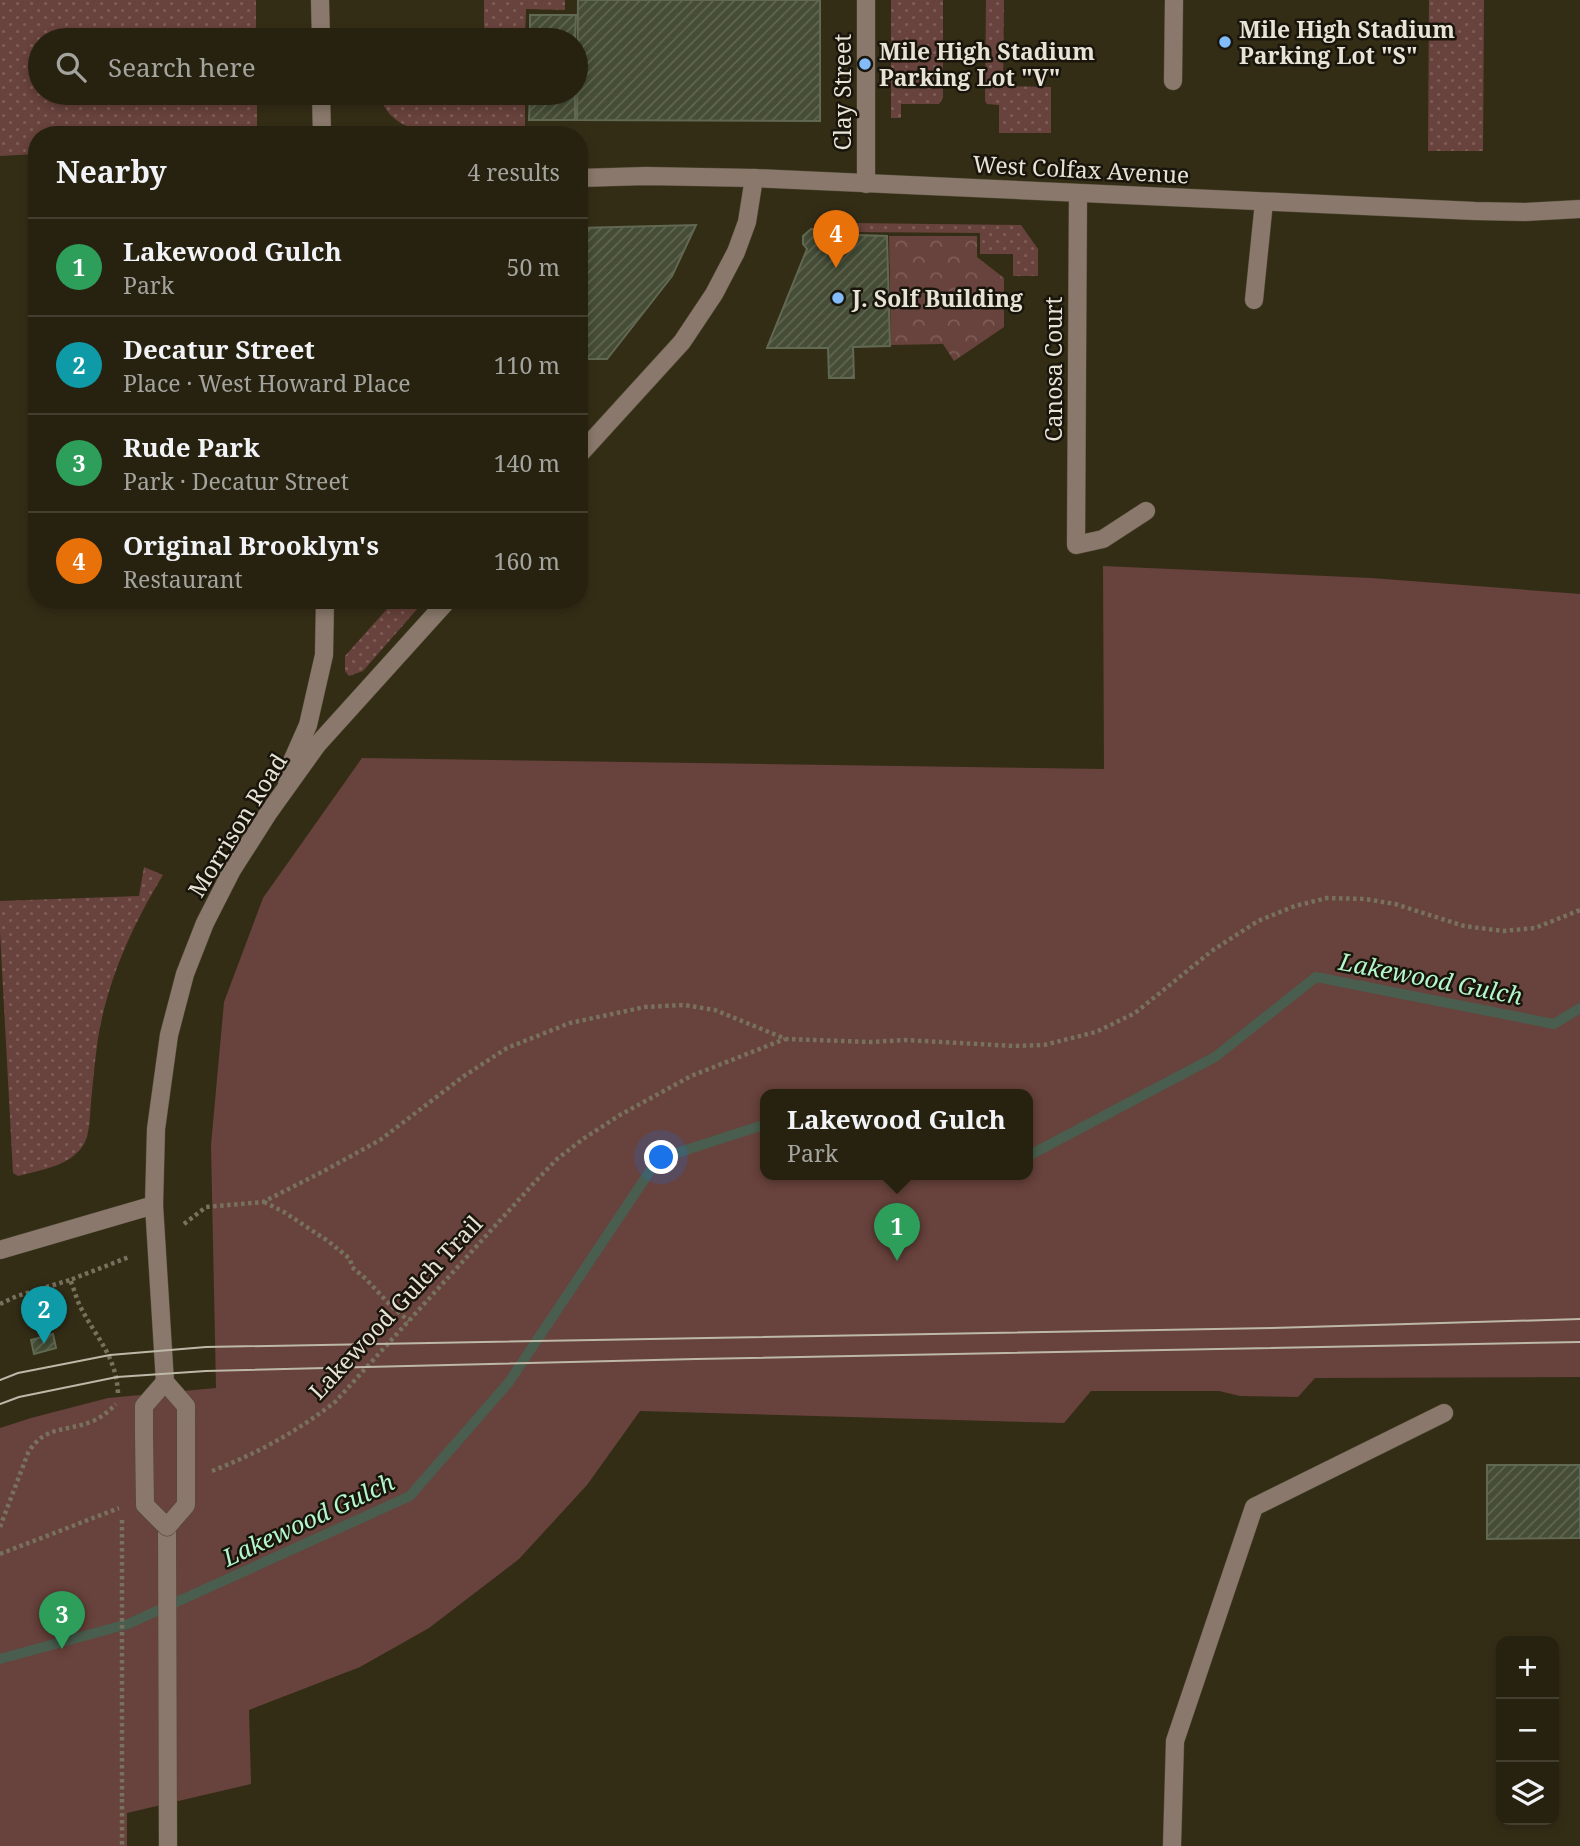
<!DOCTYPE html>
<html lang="en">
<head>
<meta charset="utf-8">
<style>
  body { margin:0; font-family:"Noto Serif",serif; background:#2f2a19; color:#f1f3f6 }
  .controls { position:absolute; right:21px; bottom:21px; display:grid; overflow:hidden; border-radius:14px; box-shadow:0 4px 10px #0003 }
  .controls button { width:63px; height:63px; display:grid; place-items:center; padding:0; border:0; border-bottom:2px solid #433f30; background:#272210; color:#f1f3f6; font:35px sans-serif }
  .you { position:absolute; left:662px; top:1158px; width:24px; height:24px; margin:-18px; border:5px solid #fff; border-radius:50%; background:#1a73e8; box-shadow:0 0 0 10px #1a73e833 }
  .badge { display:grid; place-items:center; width:46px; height:46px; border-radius:50%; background:#82bcfa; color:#fff; font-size:23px; font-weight:700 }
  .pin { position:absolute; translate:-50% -58px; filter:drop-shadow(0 2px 4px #0008) }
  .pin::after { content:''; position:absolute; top:37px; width:24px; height:21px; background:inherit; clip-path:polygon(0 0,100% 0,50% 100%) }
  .popup { position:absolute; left:760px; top:1089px; width:273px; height:91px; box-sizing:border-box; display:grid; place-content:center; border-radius:14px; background:#272210; filter:drop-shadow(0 2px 5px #0005); font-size:23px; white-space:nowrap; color:#a4a49f }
  .popup b { font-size:26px; color:#f1f3f6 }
  .popup::after { content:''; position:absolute; left:50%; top:100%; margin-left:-14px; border:14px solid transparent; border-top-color:#272210 }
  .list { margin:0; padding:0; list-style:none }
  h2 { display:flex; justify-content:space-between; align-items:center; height:91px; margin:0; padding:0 28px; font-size:30px }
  h2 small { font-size:23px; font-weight:400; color:#a4a49f }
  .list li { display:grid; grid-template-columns:46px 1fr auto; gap:21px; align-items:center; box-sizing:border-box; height:98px; padding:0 28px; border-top:2px solid #433f30 }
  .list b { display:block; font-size:26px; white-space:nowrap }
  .list p { margin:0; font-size:23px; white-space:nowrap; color:#a4a49f }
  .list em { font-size:23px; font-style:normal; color:#a4a49f }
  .icon { flex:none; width:38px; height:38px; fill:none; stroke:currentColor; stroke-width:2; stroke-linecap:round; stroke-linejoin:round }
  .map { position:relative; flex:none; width:1580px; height:1846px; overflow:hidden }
  .search { position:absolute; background:#272210; box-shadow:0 4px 10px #0003; left:28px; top:28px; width:560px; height:77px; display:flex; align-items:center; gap:18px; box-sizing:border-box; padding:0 24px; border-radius:38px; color:#a4a49f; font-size:26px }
  .panel { position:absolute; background:#272210; box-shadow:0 4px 10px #0003; left:28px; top:126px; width:560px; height:483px; border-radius:28px }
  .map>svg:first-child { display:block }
  .grass { fill:url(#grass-dots) }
  .forest { fill:url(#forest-crowns) }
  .park { fill:#68423c; fill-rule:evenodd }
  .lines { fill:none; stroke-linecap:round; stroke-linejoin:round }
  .stream { stroke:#495e4e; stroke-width:10 }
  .building { fill:url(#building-hatch); stroke:#616952; stroke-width:2 }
  .minor-casing { stroke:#514a35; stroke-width:19 }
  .path { stroke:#77715e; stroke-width:4.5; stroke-dasharray:3.5 3.5; stroke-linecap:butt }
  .minor { stroke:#89786b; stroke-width:18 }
  .tram { stroke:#bdb8a8; stroke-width:2 }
  .minor-bridge-casing { stroke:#514a35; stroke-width:19; stroke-linecap:butt }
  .path-bridge { stroke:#77715e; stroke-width:4.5; stroke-dasharray:3.5 3.5; stroke-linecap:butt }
  .minor-bridge { stroke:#89786b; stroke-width:18 }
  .poi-dot { fill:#82bcfa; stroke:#19150c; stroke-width:2.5 }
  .labels { text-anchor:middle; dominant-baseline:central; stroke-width:5; stroke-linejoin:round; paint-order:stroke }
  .poi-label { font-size:23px; font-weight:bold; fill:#e7e3d5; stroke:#19150c; text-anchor:start }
  .street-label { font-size:23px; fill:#e7e3d5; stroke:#19150c }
  .water-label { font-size:24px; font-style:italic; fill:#b2f7ca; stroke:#19150c }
</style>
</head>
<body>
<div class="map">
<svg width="1580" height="1846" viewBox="0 0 1580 1846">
  <defs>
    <pattern id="grass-dots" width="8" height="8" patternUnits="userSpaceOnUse" patternTransform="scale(1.75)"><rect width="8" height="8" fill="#68423c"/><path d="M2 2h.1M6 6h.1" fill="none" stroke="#7e5d57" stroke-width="1.8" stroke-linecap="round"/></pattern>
    <pattern id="forest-crowns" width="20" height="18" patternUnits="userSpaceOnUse" patternTransform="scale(1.75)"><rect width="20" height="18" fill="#68423c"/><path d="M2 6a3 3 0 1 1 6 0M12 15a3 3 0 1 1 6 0" fill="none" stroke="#7e5d57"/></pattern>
    <pattern id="building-hatch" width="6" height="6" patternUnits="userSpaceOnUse" patternTransform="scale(1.75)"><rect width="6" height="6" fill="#454d36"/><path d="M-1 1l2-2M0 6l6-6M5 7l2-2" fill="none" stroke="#606652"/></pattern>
  </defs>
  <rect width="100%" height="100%" fill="#342d16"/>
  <g class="grass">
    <polygon points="0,0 256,0 256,40 40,40 40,93 257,93 257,135 37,135 37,154 0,156"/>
    <polygon points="484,0 565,0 565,10 526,9 525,40 484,40"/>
    <polygon points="891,0 943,0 943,98 939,104 901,104 901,118 891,118"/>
    <polygon points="986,0 1004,0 1003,86 1051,87 1051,133 999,133 999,105 987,104 985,101"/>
    <polygon points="1429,0 1484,0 1483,151 1428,151"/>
    <path d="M379 93H408V101H452L453 93H525V129C481 132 393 151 379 93Z"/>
    <polygon points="852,223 1021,225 1038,249 1038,276 1013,276 1013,254 980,254 980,233 852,232"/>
    <polygon points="395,600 425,600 363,671 349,676 345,671 345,656"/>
    <path d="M144 867 163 875C132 926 108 979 98 1038 95 1059 93 1081 91 1102 90 1115 90 1133 84 1144 71 1166 41 1170 18 1176L13 1173 0 932V901L139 896Z"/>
  </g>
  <polygon class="forest" points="889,236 977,236 977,257 1004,278 1004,327 954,361 943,344 891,345"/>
  <path class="park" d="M1103 566 1371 578 1580 594V1377L1315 1378 1298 1397 1240 1396 1219 1391H1091L1064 1423 640 1411 587 1485 519 1559 429 1628 360 1667 249 1710 251 1784 127 1813V1846H0V1428L31 1418 108 1398 216 1388 211 1145 224 1002 263 898 362 758 1104 769ZM766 1095H1028V1175H766Z"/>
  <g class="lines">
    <g class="stream">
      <polyline points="1028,1156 1215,1057 1316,977 1554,1024 1580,1008"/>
      <polyline points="0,1659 128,1624 410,1496 509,1382 658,1159 766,1124"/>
    </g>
  </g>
  <g class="building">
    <polygon points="578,0 820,0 820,121 577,120"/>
    <polygon points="530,15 576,15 575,40 530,40"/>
    <polygon points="530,93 575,93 575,120 529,120"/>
    <polygon points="696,225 672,276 607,359 579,359 579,228"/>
    <polygon points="811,229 819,230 823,234 887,236 890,346 853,347 854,378 829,378 828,348 767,348 807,249 803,244 803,236"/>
    <polygon points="53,1334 56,1348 34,1354 31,1340"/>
    <polygon points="1487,1465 1580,1465 1580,1538 1487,1539"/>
  </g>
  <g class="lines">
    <g class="minor-casing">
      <g id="minor">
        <polyline points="320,0 321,40"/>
        <polyline points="866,0 866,184"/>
        <polyline points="1173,81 1174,0"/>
        <polyline points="321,93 322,135"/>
        <polyline points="579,178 646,176 754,178 1475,211 1525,212 1580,209"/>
        <polyline points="1078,194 1076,545 1103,539 1146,511"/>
        <polyline points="1254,300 1264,202"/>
        <polyline points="579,455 682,342 714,294 736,252 747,222 754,178"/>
        <polyline points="285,777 308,725 324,655 325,600"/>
        <polyline points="0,1250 154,1205"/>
        <polyline points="186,1418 186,1406 165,1382 154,1205 156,1129 169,1035 185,974 205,923 232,870 269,812 317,745 448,600"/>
        <polyline points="144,1434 144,1406 165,1382"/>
        <polyline points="167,1527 168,1846"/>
        <polyline points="1172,1846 1175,1741 1254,1507 1444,1413"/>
      </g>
    </g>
    <g class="path">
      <polyline points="264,1202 284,1212 328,1241 350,1259 352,1267 366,1279 391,1306 409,1321"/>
      <polyline points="184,1224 206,1207 263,1202 324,1171 380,1140 464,1076 507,1048 570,1023 645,1007 684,1005 715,1010 786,1039 871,1042 905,1040 1014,1046 1044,1045 1096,1032 1135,1013 1213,950 1258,921 1295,906 1327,898 1365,899 1395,904 1464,926 1503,931 1535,928 1580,910"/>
      <polyline points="0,1304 17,1296 70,1280"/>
      <path d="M118 1393C116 1355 96 1338 80 1306 76 1298 74 1288 70 1280L129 1257"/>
      <path d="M212 1471C256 1454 298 1431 335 1402L534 1183 557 1159 583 1139 620 1115 691 1076 785 1039"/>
      <path d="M0 1527 28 1453C44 1425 67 1432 93 1421 102 1417 109 1411 116 1404"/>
      <polyline points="0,1554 119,1508"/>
      <polyline points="122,1799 122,1846"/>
    </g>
    <use href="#minor" class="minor"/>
    <g class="tram">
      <polyline points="0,1380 18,1373 110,1355 206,1347 1272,1328 1580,1319"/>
      <polyline points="0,1404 19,1397 117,1377 206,1371 696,1359 1580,1342"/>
    </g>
    <g class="minor-bridge-casing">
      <polyline id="minor-bridge" points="144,1434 145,1505 167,1527 186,1505 186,1418"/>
    </g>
    <polyline class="path-bridge" points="122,1520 122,1799"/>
    <use href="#minor-bridge" class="minor-bridge"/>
  </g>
  <g class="poi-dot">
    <circle cx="1225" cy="42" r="7"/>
    <circle cx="865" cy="64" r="7"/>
    <circle cx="838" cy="298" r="7"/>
  </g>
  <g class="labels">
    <g class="poi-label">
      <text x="1239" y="29">Mile High Stadium<tspan x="1239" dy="26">Parking Lot "S"</tspan></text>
      <text x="879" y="51">Mile High Stadium<tspan x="879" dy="26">Parking Lot "V"</tspan></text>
      <text x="852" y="298">J. Solf Building</text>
    </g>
    <g class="street-label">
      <text transform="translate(842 92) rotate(-90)">Clay Street</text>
      <text transform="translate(1081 169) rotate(3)">West Colfax Avenue</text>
      <text transform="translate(1053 369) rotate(-90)">Canosa Court</text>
      <text transform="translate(237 825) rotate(-58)">Morrison Road</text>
      <text transform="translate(395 1307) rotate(-47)">Lakewood Gulch Trail</text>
    </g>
    <g class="water-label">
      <text transform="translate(1431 978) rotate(11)">Lakewood Gulch</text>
      <text transform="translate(308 1519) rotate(-25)">Lakewood Gulch</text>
    </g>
  </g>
</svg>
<div class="controls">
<button>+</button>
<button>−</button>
<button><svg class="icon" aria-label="layers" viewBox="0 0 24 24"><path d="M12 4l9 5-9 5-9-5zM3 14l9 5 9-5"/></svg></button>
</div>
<div class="you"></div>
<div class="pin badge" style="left:897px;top:1261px;background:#2e9e5b">1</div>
<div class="popup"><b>Lakewood Gulch</b>Park</div>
<div class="pin badge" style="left:44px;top:1344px;background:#0f9aa8">2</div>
<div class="pin badge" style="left:62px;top:1649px;background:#2e9e5b">3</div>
<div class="pin badge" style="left:836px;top:268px;background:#e8710a">4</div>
<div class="search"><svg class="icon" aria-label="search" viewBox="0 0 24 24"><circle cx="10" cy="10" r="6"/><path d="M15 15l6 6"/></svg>Search here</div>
<section class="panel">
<h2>Nearby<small>4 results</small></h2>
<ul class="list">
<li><span class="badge" style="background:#2e9e5b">1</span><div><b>Lakewood Gulch</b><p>Park</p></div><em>50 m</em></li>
<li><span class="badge" style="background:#0f9aa8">2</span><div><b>Decatur Street</b><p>Place · West Howard Place</p></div><em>110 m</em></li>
<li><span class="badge" style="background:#2e9e5b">3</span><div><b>Rude Park</b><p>Park · Decatur Street</p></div><em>140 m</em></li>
<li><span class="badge" style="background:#e8710a">4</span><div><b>Original Brooklyn's</b><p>Restaurant</p></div><em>160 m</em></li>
</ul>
</section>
</div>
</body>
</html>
